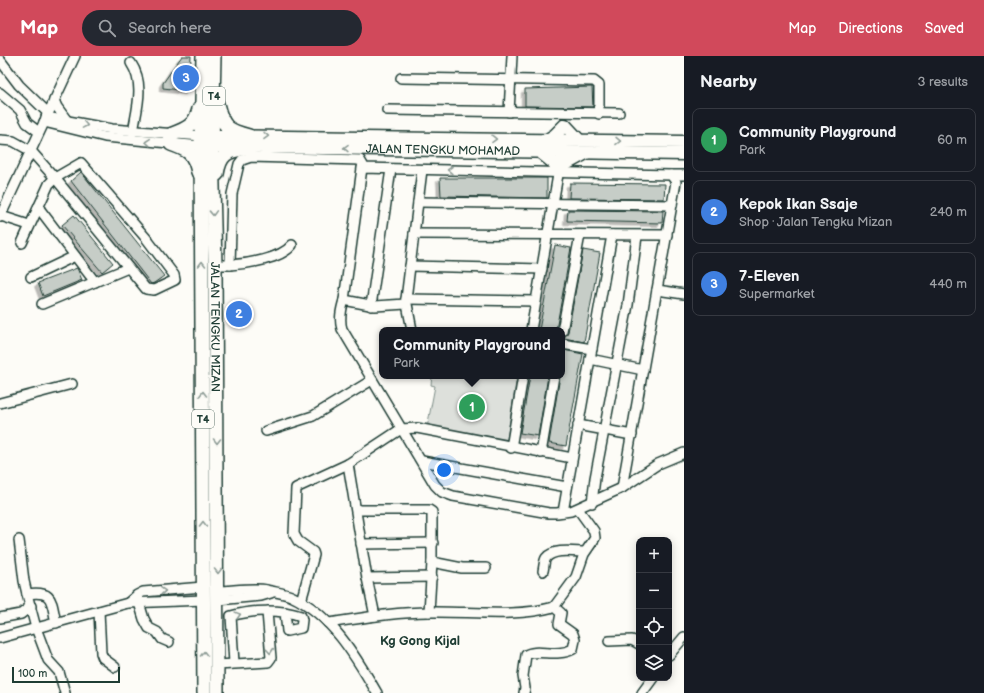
<!DOCTYPE html>
<html lang="en">
<head>
<meta charset="utf-8">
<style>
  body { margin:0; font-family:"Balsamiq Sans",sans-serif; background:#242831; color:#f1f3f6 }
  .controls { position:absolute; right:12px; bottom:12px; display:grid; overflow:hidden; border-radius:8px; box-shadow:0 2px 10px #0003 }
  .controls button { width:36px; height:36px; display:grid; place-items:center; padding:0; border:0; border-bottom:1px solid #363941; background:#171b24; color:#f1f3f6; font:20px sans-serif }
  .scale { position:absolute; left:12px; bottom:10px; width:108px; box-sizing:border-box; padding-left:4px; border:2px solid #1f3d34; border-top:0; font-size:11px; line-height:14px; white-space:nowrap; color:#1f3d34; -webkit-text-stroke:3px #fdfcf7; paint-order:stroke }
  .you { position:absolute; left:444px; top:414px; width:14px; height:14px; margin:-10px; border:3px solid #fff; border-radius:50%; background:#1a73e8; box-shadow:0 0 0 6px #1a73e833 }
  .badge { display:grid; place-items:center; width:26px; height:26px; border-radius:50%; background:#d1495b; color:#fff; font-size:13px; font-weight:700 }
  .pin { position:absolute; translate:-50% -50%; border:2px solid #fff; box-shadow:0 1px 4px #0006 }
  .popup { position:absolute; left:379px; top:271px; width:186px; height:52px; box-sizing:border-box; display:grid; place-content:center; border-radius:8px; background:#171b24; filter:drop-shadow(0 1px 3px #0005); font-size:13px; white-space:nowrap; color:#9ea1a6 }
  .popup b { font-size:15px; color:#f1f3f6 }
  .popup::after { content:''; position:absolute; left:50%; top:100%; margin-left:-8px; border:8px solid transparent; border-top-color:#171b24 }
  .list { margin:0; padding:0; list-style:none }
  h2 { display:flex; justify-content:space-between; align-items:center; height:52px; margin:0; padding:0 16px; font-size:17px }
  h2 small { font-size:13px; font-weight:400; color:#9ea1a6 }
  .list li { display:grid; grid-template-columns:26px 1fr auto; gap:12px; align-items:center; box-sizing:border-box; height:64px; margin:0 8px 8px; padding:0 8px; border:1px solid #363941; border-radius:8px }
  .list b { display:block; font-size:15px; white-space:nowrap }
  .list p { margin:0; font-size:13px; white-space:nowrap; color:#9ea1a6 }
  .list em { font-size:13px; font-style:normal; color:#9ea1a6 }
  .icon { flex:none; width:22px; height:22px; fill:none; stroke:currentColor; stroke-width:2; stroke-linecap:round; stroke-linejoin:round }
  .map { position:relative; flex:none; width:684px; height:637px; overflow:hidden }
  header { display:flex; align-items:center; gap:24px; box-sizing:border-box; height:56px; padding:0 20px; background:#d1495b; color:#fff }
  header strong { font-size:19px }
  nav { display:flex; gap:22px; margin-inline-start:auto; font-size:14px }
  .search { width:280px; height:36px; background:#242831; display:flex; align-items:center; gap:10px; box-sizing:border-box; padding:0 14px; border-radius:22px; color:#9ea1a6; font-size:15px }
  main { display:flex }
  aside { flex:1; background:#171b24 }
  .map>svg:first-child { display:block }
  .green { fill:#dde0db; stroke:#7e8e88 }
  .building { fill:#c6cdc7; stroke:#1f3d34; filter:url(#shadow) }
  .lines { fill:none; stroke-linecap:round; stroke-linejoin:round }
  .minor-casing { stroke:#1f3d34; stroke-width:12 }
  .major-casing { stroke:#1f3d34; stroke-width:15 }
  .highway-casing { stroke:#1f3d34; stroke-width:16 }
  .minor { stroke:#fdfcf7; stroke-width:9 }
  .major { stroke:#fdfcf7; stroke-width:12 }
  .highway { stroke:#fdfcf7; stroke-width:13 }
  .oneway { stroke:#8e9c96 }
  .labels { text-anchor:middle; dominant-baseline:central; stroke-width:3; stroke-linejoin:round; paint-order:stroke }
  .shield { fill:#fdfcf7; stroke:#62766e; stroke-width:1 }
  .shield-label { font-size:11px; font-weight:bold; fill:#1f3d34 }
  .street-label { font-size:12px; fill:#1f3d34; stroke:#fdfcf7 }
  .neighbourhood-label { font-size:13px; font-weight:bold; fill:#1f3d34; stroke:#fdfcf7 }
</style>
</head>
<body>
<header>
<strong>Map</strong>
<div class="search"><svg class="icon" aria-label="search" viewBox="0 0 24 24"><circle cx="10" cy="10" r="6"/><path d="M15 15l6 6"/></svg>Search here</div>
<nav><a>Map</a><a>Directions</a><a>Saved</a></nav>
</header>
<main>
<div class="map">
<svg width="684" height="637" viewBox="0 0 684 637">
  <defs>
    <filter id="shadow"><feDropShadow dx="-3.5" dy="3.5" stdDeviation="0" flood-color="#0004"/></filter>
  </defs>
  <rect width="100%" height="100%" fill="#fdfcf7"/>
  <filter id="ink" filterUnits="userSpaceOnUse"><feTurbulence type="fractalNoise" baseFrequency=".025" numOctaves="2"/><feDisplacementMap in="SourceGraphic" scale="8" xChannelSelector="R" yChannelSelector="G"/><feConvolveMatrix kernelMatrix="1 2 1 2 8 2 1 2 1" color-interpolation-filters="sRGB"/></filter>
  <g filter="url(#ink)">
    <polygon class="green" points="432,320 517,320 506,389 427,372 435,330 431,329"/>
    <g class="building">
      <polygon points="182,0 191,0 189,35 163,32 163,27"/>
      <polygon points="592,31 593,51 525,50 525,33"/>
      <polygon points="81,116 164,220 154,227 151,228 71,125"/>
      <polygon points="440,122 547,122 547,142 441,140"/>
      <polygon points="570,127 665,128 664,143 569,142"/>
      <polygon points="568,154 663,155 662,167 567,165"/>
      <polygon points="74,159 113,207 102,216 62,169"/>
      <polygon points="555,189 571,192 556,274 539,274"/>
      <polygon points="583,194 600,197 584,286 564,282 568,276"/>
      <polygon points="77,212 82,224 43,240 38,227"/>
      <polygon points="564,294 583,298 566,390 549,387 560,320 562,320"/>
      <polygon points="530,320 548,320 538,380 520,377"/>
    </g>
    <g class="lines">
      <g class="minor-casing">
        <g id="minor">
          <polyline points="0,4 19,29 48,57"/>
          <path d="M131 7C145 28 137 52 133 76"/>
          <polyline points="401,22 594,25 599,29 599,58"/>
          <polyline points="0,37 20,54 27,67 39,76"/>
          <polyline points="54,44 57,51 68,66"/>
          <polyline points="387,54 619,57"/>
          <polyline points="509,56 512,0"/>
          <polyline points="46,61 112,73 202,80"/>
          <polyline points="44,66 105,81 201,90"/>
          <polyline points="0,84 13,85 31,95 55,122 146,233 154,234 175,224 174,219 146,182 81,107 55,122 49,128 22,187"/>
          <polyline points="671,119 684,119"/>
          <polyline points="418,146 672,149"/>
          <polyline points="38,151 95,226"/>
          <polyline points="1,160 29,169"/>
          <polyline points="0,161 75,0"/>
          <polyline points="414,178 667,179"/>
          <path d="M215 209H230L232 138 239 108 242 104 251 101 360 104 363 109 362 112 344 244C341 254 339 263 342 273L435 429 442 436 453 440 549 457H557L571 455 622 432 676 126 671 119 362 112"/>
          <path d="M230 209C247 208 281 203 292 189"/>
          <polyline points="410,210 542,213"/>
          <polyline points="31,221 75,200"/>
          <polyline points="657,234 684,238"/>
          <polyline points="406,243 536,245"/>
          <polyline points="344,244 375,250 406,248"/>
          <polyline points="42,248 128,212"/>
          <polyline points="371,250 391,113"/>
          <polyline points="412,274 406,243 422,114"/>
          <polyline points="531,274 563,90"/>
          <polyline points="562,275 580,179"/>
          <polyline points="562,288 592,293"/>
          <polyline points="590,303 643,314"/>
          <polyline points="0,347 72,328"/>
          <polyline points="578,369 632,379"/>
          <polyline points="266,375 313,360 372,324"/>
          <polyline points="511,392 523,320"/>
          <polyline points="541,397 554,320"/>
          <polyline points="422,405 567,431"/>
          <polyline points="348,408 367,522 375,560"/>
          <polyline points="622,432 658,408 684,397"/>
          <polyline points="592,447 595,422 628,249 637,180"/>
          <polyline points="357,454 429,454 432,456 432,506 429,556"/>
          <polyline points="563,456 612,179"/>
          <polyline points="19,484 24,525 27,538"/>
          <polyline points="361,488 433,487"/>
          <polyline points="432,506 462,512 486,512"/>
          <path d="M543 515C544 511 544 505 546 502 554 492 575 496 585 496"/>
          <polyline points="367,522 432,521"/>
          <path d="M218 535C231 535 254 531 267 534 274 536 284 537 291 540 331 558 356 601 377 637"/>
          <polyline points="137,540 144,563 149,572 157,576 162,583 169,586"/>
          <polyline points="218,544 261,540 271,537"/>
          <polyline points="301,545 314,499 313,496 298,485 294,478 296,432 348,408 401,373 417,372 572,402"/>
          <polyline points="128,547 137,539 143,536 203,531"/>
          <polyline points="554,551 576,521 584,498 595,482 594,475 578,453"/>
          <polyline points="99,555 101,597 103,602 115,611"/>
          <polyline points="0,562 21,558 31,550"/>
          <path d="M56 567C51 545 54 534 27 538L36 572 48 604 59 616 65 637"/>
          <path d="M328 567C362 562 395 556 429 556 470 555 513 562 554 551L561 557 559 568 573 578 575 584 573 593C557 602 536 592 526 599L523 620 525 632 524 637"/>
          <polyline points="0,582 128,547 204,544"/>
          <polyline points="609,585 632,584 639,588"/>
          <polyline points="669,599 684,581"/>
          <path d="M234 607 231 560C252 554 280 553 301 560L302 564 301 572 287 575 285 556"/>
          <polyline points="217,609 268,606 271,602 267,556"/>
          <polyline points="642,637 653,622"/>
        </g>
      </g>
      <g class="major-casing">
        <g id="major">
          <polyline points="203,80 684,86"/>
          <polyline points="547,84 555,79 565,69 579,84"/>
          <path id="s1" d="M203 90 684 98"/>
          <polyline points="539,95 555,108 559,116 566,108 586,97"/>
        </g>
      </g>
      <g class="highway-casing">
        <g id="highway">
          <polyline points="203,0 201,90 204,637"/>
          <path id="s2" d="M214 0 212 90 215 209 217 637"/>
          <path d="M217 48C223 72 227 74 249 80"/>
          <path d="M170 79C186 73 195 70 199 53"/>
          <path d="M171 88C188 94 194 97 198 116"/>
          <path d="M217 118C221 92 233 96 255 90"/>
        </g>
      </g>
      <use href="#minor" class="minor"/>
      <use href="#major" class="major"/>
      <use href="#highway" class="highway"/>
    </g>
    <defs><path id="oneway-chevron" d="M-2-3.5L2.5 0L-2 3.5" fill="none" stroke-width="1.6" stroke-linecap="round" stroke-linejoin="round"/></defs>
    <g class="oneway">
      <use href="#oneway-chevron" transform="translate(85 69) rotate(10)"/>
      <use href="#oneway-chevron" transform="translate(266 80) rotate(1)"/>
      <use href="#oneway-chevron" transform="translate(494 83) rotate(1)"/>
      <use href="#oneway-chevron" transform="translate(618 85) rotate(1)"/>
      <use href="#oneway-chevron" transform="translate(148 86) rotate(-175)"/>
      <use href="#oneway-chevron" transform="translate(346 92) rotate(-179)"/>
      <use href="#oneway-chevron" transform="translate(450 114) rotate(-179)"/>
      <use href="#oneway-chevron" transform="translate(213 157) rotate(88)"/>
      <use href="#oneway-chevron" transform="translate(202 208) rotate(-90)"/>
      <use href="#oneway-chevron" transform="translate(203 338) rotate(-90)"/>
      <use href="#oneway-chevron" transform="translate(217 385) rotate(90)"/>
      <use href="#oneway-chevron" transform="translate(203 468) rotate(-90)"/>
      <use href="#oneway-chevron" transform="translate(218 515) rotate(90)"/>
      <use href="#oneway-chevron" transform="translate(163 535) rotate(-4)"/>
      <use href="#oneway-chevron" transform="translate(238 559) rotate(-15)"/>
      <use href="#oneway-chevron" transform="translate(270 595) rotate(85)"/>
      <use href="#oneway-chevron" transform="translate(204 598) rotate(-90)"/>
    </g>
  </g>
  <g class="labels">
    <g class="shield">
      <rect x="203" y="31" width="22" height="18" rx="3"/>
      <rect x="192" y="354" width="22" height="18" rx="3"/>
    </g>
    <g class="shield-label">
      <text x="214" y="40">T4</text>
      <text x="203" y="363">T4</text>
    </g>
    <g class="street-label">
      <text stroke="none"><textPath href="#s1" startOffset="240">JALAN TENGKU MOHAMAD</textPath></text>
      <text stroke="none"><textPath href="#s2" startOffset="271">JALAN TENGKU MIZAN</textPath></text>
    </g>
    <g class="neighbourhood-label">
      <text x="420" y="585">Kg Gong Kijal</text>
    </g>
  </g>
</svg>
<div class="controls">
<button>+</button>
<button>−</button>
<button><svg class="icon" aria-label="locate" viewBox="0 0 24 24"><circle cx="12" cy="12" r="6"/><path d="M12 2v4M12 18v4M2 12h4M18 12h4"/></svg></button>
<button><svg class="icon" aria-label="layers" viewBox="0 0 24 24"><path d="M12 4l9 5-9 5-9-5zM3 14l9 5 9-5"/></svg></button>
</div>
<div class="scale">100 m</div>
<div class="you"></div>
<div class="pin badge" style="left:472px;top:351px;background:#2e9e5b">1</div>
<div class="popup"><b>Community Playground</b>Park</div>
<div class="pin badge" style="left:239px;top:258px;background:#3f7fe0">2</div>
<div class="pin badge" style="left:186px;top:22px;background:#3f7fe0">3</div>
</div>
<aside>
<h2>Nearby<small>3 results</small></h2>
<ul class="list">
<li><span class="badge" style="background:#2e9e5b">1</span><div><b>Community Playground</b><p>Park</p></div><em>60 m</em></li>
<li><span class="badge" style="background:#3f7fe0">2</span><div><b>Kepok Ikan Ssaje</b><p>Shop · Jalan Tengku Mizan</p></div><em>240 m</em></li>
<li><span class="badge" style="background:#3f7fe0">3</span><div><b>7-Eleven</b><p>Supermarket</p></div><em>440 m</em></li>
</ul>
</aside>
</main>
</body>
</html>
